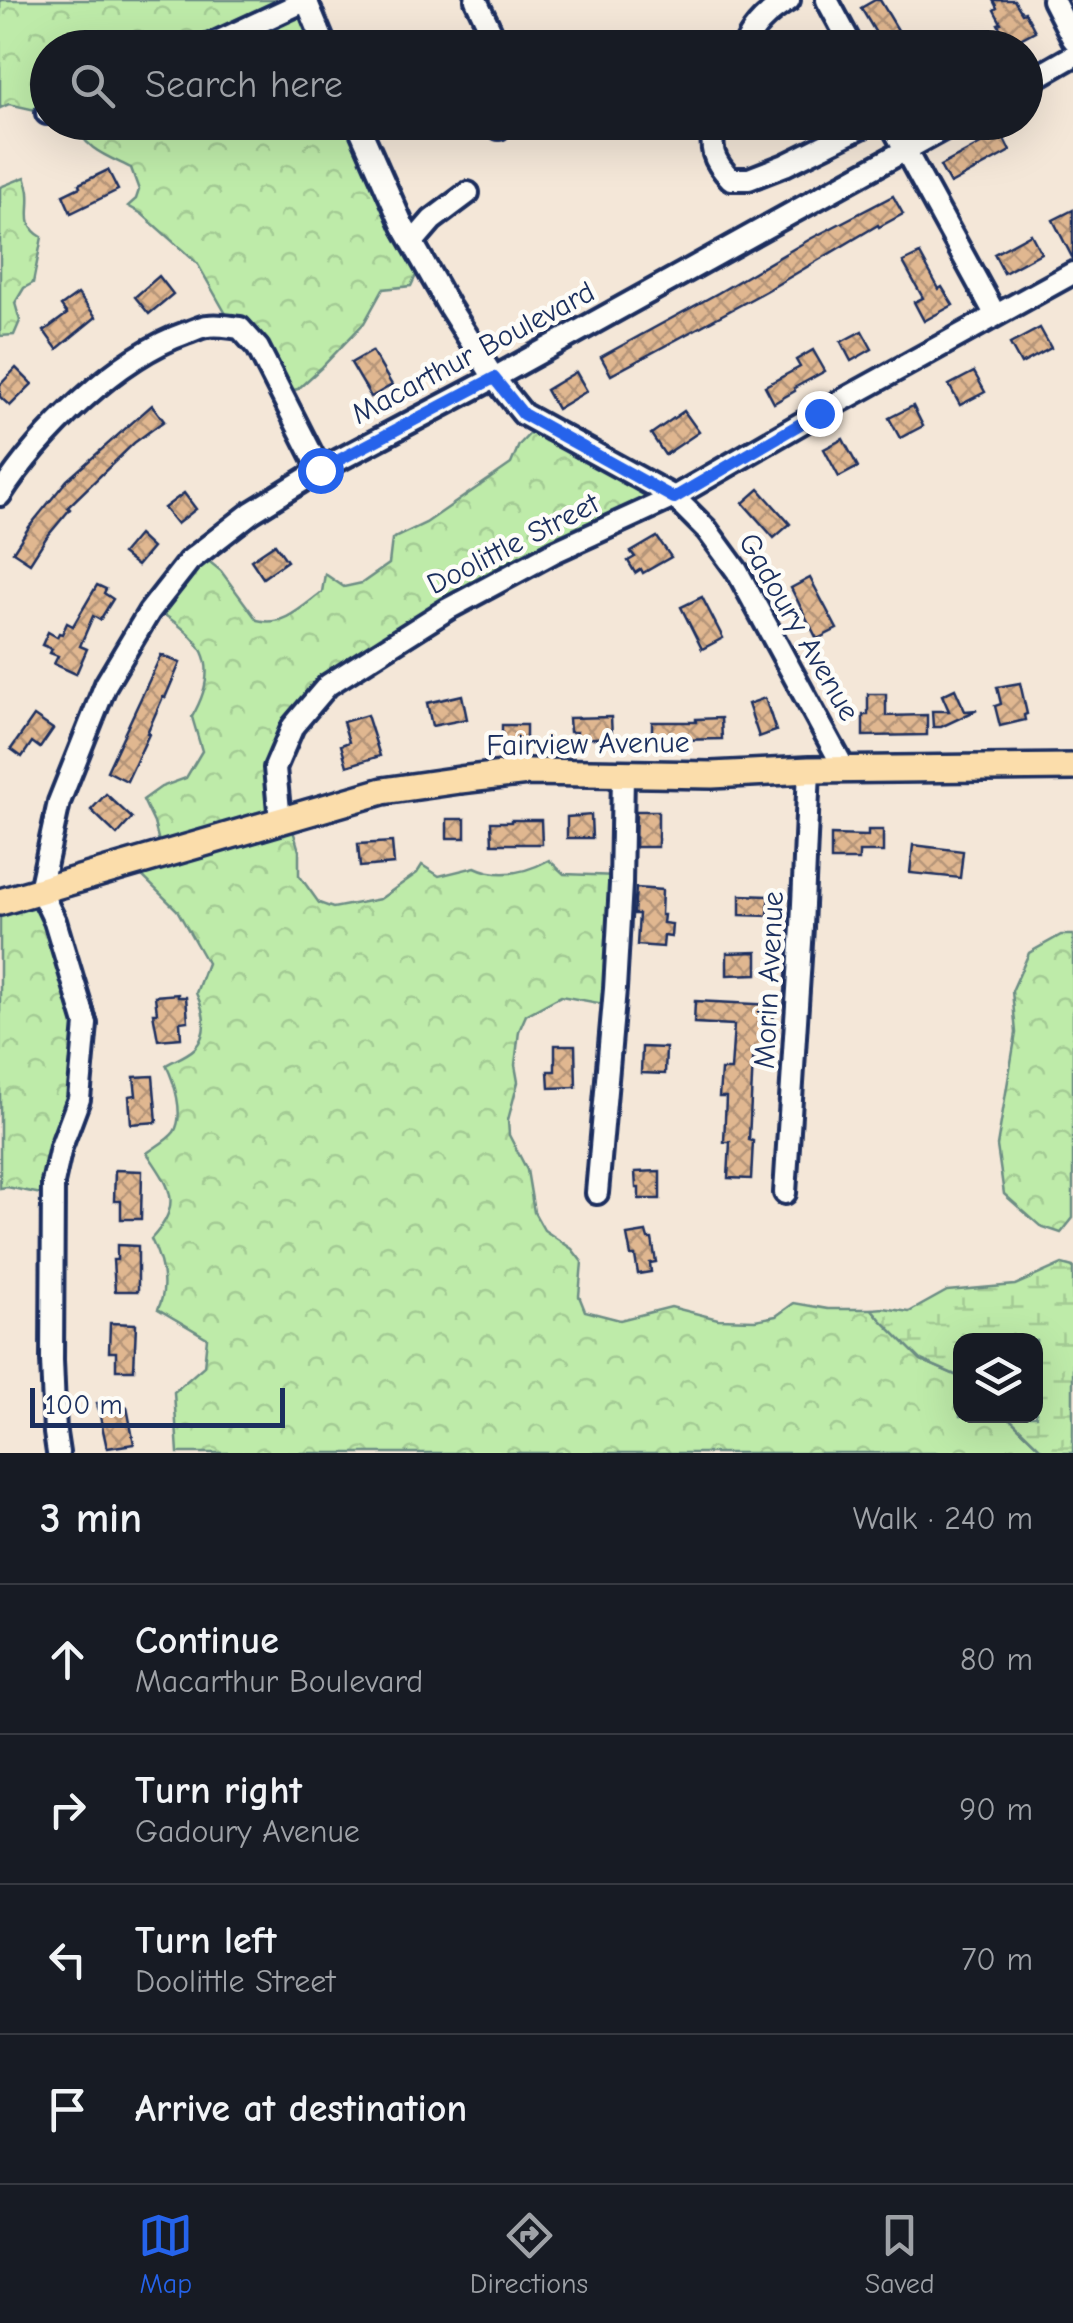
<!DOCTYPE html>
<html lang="en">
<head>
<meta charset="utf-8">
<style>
  body { margin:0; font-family:"Comic Neue",sans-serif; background:#20242c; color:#f1f3f6 }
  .controls { position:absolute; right:30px; bottom:30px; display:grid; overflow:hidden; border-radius:20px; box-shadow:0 10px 40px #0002 }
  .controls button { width:90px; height:90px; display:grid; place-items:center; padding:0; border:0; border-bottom:2px solid #363941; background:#171b24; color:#f1f3f6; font:50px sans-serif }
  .scale { position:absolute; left:30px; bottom:25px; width:255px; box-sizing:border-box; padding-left:10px; border:5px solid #1b2f5e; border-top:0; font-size:28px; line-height:35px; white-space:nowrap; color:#1b2f5e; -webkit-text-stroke:8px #fdfcf7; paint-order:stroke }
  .stop { position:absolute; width:30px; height:30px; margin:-22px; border:8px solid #2563eb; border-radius:50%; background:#fff }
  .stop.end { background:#2563eb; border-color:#fff; box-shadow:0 2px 10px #0008 }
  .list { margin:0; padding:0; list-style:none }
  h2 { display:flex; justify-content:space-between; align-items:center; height:130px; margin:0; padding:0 40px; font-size:42px }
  h2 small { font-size:32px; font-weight:400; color:#9ea1a6 }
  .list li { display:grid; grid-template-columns:65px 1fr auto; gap:30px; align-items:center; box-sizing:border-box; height:150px; padding:0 40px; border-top:2px solid #363941 }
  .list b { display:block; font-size:38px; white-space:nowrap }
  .list p { margin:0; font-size:32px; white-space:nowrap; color:#9ea1a6 }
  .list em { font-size:32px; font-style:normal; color:#9ea1a6 }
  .icon { flex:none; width:55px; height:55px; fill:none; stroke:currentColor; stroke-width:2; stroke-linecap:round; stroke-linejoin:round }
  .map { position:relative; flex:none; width:1073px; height:1453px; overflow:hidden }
  .search { position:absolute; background:#171b24; box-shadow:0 10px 40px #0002; left:30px; right:30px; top:30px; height:110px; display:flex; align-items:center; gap:25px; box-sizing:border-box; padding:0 35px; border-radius:55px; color:#9ea1a6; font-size:38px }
  .sheet { height:730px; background:#171b24 }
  nav { display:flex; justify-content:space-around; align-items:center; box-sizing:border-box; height:140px; border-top:2px solid #363941; background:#171b24; font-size:28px; color:#9ea1a6 }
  nav a { display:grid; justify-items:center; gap:5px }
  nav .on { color:#2563eb }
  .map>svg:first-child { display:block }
  .forest { fill:url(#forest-crowns); stroke:#6c8d84; stroke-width:2.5 }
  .wetland { fill:url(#wetland-marsh); stroke:#6c8d84; stroke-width:2.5 }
  .building { fill:url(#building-cross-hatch); stroke:#1b2f5e; stroke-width:2.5 }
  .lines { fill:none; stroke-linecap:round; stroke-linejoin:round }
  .minor-casing { stroke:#1b2f5e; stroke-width:28 }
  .major-casing { stroke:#1b2f5e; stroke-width:32 }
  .minor { stroke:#fdfcf7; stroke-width:20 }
  .major { stroke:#fbddab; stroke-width:25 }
  .route { stroke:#2563eb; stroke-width:12 }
  .labels { text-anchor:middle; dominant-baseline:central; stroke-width:9; stroke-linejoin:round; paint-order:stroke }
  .street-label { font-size:30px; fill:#1b2f5e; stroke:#fdfcf7 }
</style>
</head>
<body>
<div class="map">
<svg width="1073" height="1453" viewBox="0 0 1073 1453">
  <defs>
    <pattern id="forest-crowns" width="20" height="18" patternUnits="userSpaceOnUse" patternTransform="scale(2.5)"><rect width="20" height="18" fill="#beeba9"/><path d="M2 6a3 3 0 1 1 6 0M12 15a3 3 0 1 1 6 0" fill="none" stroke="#a3ca94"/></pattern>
    <pattern id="wetland-marsh" width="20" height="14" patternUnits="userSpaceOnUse" patternTransform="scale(2.5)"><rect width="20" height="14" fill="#beeba9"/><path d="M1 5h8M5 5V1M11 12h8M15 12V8" fill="none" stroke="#a3ca94"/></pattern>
    <pattern id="building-cross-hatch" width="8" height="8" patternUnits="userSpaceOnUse" patternTransform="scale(2.5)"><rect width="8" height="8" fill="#e0b790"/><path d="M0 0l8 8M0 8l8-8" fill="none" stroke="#b59579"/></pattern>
  </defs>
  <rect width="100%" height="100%" fill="#f4e7d8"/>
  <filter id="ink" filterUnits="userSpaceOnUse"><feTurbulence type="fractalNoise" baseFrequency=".01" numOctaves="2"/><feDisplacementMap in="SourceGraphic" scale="20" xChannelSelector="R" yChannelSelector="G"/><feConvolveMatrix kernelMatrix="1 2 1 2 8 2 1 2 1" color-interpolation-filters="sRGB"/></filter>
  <g filter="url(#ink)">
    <g class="forest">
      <polygon points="0,0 304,0 324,47 48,48 47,111 44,112 9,104 0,108"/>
      <path d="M75 123H354L423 260 411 286 383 289 364 323 321 368 298 389 280 393 234 328 197 263 142 214 128 206 136 199 139 190 131 168C107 156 84 149 75 123Z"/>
      <path d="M25 177C26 179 29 190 29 193 31 212 22 226 42 237L33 283 24 288 15 303 20 321 14 335 0 336V187Z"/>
      <path d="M538 425 663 493 338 677 274 765 299 851V875L319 903 333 908 380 899 417 873 422 865 439 876 475 867C500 879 525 873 549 860L564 874 618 876 609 1005 561 996 526 1015 519 1031 515 1065 518 1082 508 1120 509 1135 527 1170 534 1212 544 1230 572 1249 582 1262 579 1296 585 1311 620 1320 671 1307 718 1319 755 1320 776 1316 794 1303 828 1309H872L881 1320 921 1360 960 1377V1416H1007L1045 1453H178L174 1392 204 1366 207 1338 158 1309C169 1286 162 1261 151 1239 184 1204 170 1187 147 1153 155 1147 168 1140 174 1132 185 1115 174 1081 166 1065 175 1060 188 1055 195 1048 209 1032 204 1010 196 993L207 963 177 910 134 868 161 850 154 823 143 800 161 787 186 778 202 751 192 717C224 661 201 637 152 607L200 554 221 571 257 620C283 627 302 607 322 592L325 574 344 587 362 583 389 564 392 539 426 523 511 464 519 445Z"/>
      <polygon points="36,891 70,980 80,1046 51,1196 7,1187 0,1188 0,901"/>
      <polygon points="1061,935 1073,935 1073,1218 1061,1233 1040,1226 1004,1194 997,1146 1016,1033 1012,991 1029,953"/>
    </g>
    <polygon class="wetland" points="1062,1264 1073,1267 1073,1453 1045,1453 1007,1416 1036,1416 1036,1340 960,1340 960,1377 921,1360 881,1320 872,1309 884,1308 909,1312 947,1291 1015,1285"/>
    <g class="building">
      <polygon points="875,0 880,0 898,30 880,40 861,8"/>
      <polygon points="993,0 1014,0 1022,13 1025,12 1035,31 1009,45 998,24 1001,23 994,10 997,8"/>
      <polygon points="1001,133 1010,151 950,184 940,166"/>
      <polygon points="108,170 118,190 71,213 63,195 80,187 79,184"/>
      <polygon points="893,196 903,214 879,227 878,225 768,290 611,375 601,357 718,293 812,238"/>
      <polygon points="1073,210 1073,259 1053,220"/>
      <polygon points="1031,234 1041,253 1004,273 994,254"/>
      <polygon points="920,254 939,289 942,287 953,305 924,321 914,302 923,298 903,262"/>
      <polygon points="159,276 173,294 149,314 135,297"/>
      <polygon points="78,294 96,317 57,349 44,331 67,314 61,306"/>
      <polygon points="1040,328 1051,348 1021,364 1010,344"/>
      <polygon points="862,331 872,349 851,361 841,342"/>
      <polygon points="813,350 825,371 794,388 795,391 774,403 765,386 800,367 796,360"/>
      <polygon points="372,351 392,385 371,397 351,363"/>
      <polygon points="16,368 32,384 10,406 0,397 0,385"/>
      <polygon points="576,372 587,391 557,409 546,390"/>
      <polygon points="974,372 985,392 960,405 949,385"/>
      <polygon points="152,405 164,421 134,443 68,507 70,509 46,538 30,563 13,552 29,527 67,480"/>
      <polygon points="913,406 923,426 900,438 889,418"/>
      <polygon points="684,411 699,432 665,455 651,434"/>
      <polygon points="843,439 858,467 839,477 824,449"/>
      <polygon points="759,489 790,524 774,538 743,503"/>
      <polygon points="184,493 196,509 177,524 164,508"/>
      <polygon points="138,535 152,548 137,566 122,554"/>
      <polygon points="657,537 671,557 643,573 641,569 635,573 628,561 635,557 631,552"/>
      <polygon points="275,544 287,561 263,578 251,560"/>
      <polygon points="810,578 837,629 817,639 791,588"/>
      <polygon points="97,585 106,589 104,593 113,599 100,620 93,616 80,646 87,649 76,674 54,664 58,656 50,653 52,649 42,645 48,632 57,637 59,633 62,634 67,623 73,626"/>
      <polygon points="702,597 723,638 702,649 681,607"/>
      <polygon points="161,655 180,663 165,698 163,697 147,733 149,734 127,781 107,771"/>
      <polygon points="1020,683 1027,714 1024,715 1025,720 1000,726 995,706 1001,704 997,687"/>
      <polygon points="955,689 965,711 977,710 941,727 933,727 932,711 949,711 942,695"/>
      <polygon points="868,694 886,694 886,716 927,715 927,735 863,736 863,715 868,715"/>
      <polygon points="462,695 467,719 432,726 427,703"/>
      <polygon points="765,698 776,731 759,737 748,704"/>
      <polygon points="367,715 380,756 347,766 341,745 349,742 343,722"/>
      <polygon points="34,716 53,729 40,748 32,742 22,757 11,749"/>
      <polygon points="611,717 612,737 577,739 577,732 570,732 569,718"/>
      <polygon points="721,718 722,739 676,740 676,743 652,744 652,722 696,722 696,719"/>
      <polygon points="502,725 526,725 526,745 502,746"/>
      <polygon points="106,794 132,818 117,835 91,810"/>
      <polygon points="636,811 658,811 658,847 635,847"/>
      <polygon points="591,815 592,838 567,838 567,817"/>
      <rect x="447" y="819" width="18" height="19"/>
      <polygon points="511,820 541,820 542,844 492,844 491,822 511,822"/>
      <polygon points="868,830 883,830 883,852 859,852 859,860 831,860 831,835 868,836"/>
      <polygon points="392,842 394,864 360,867 358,844"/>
      <polygon points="913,845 963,851 960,878 910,873"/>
      <polygon points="636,888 662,890 661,915 664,915 663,923 672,924 671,937 664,936 663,947 637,945 639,914 634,914"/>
      <polygon points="740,895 769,896 768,916 740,915"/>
      <polygon points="757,952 757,974 727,975 727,953"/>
      <polygon points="178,994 178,997 186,997 188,1021 180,1022 181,1038 158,1040 153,1013 157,1013 155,996"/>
      <polygon points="695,1001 774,1005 772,1060 753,1058 749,1140 753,1141 751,1179 728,1178 730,1142 724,1142 726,1097 719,1097 721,1070 731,1070 734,1025 694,1023"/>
      <polygon points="555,1045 575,1045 576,1087 549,1088 548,1071 555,1071"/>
      <polygon points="642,1047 666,1048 665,1074 641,1073"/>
      <polygon points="153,1076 157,1122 131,1124 129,1096 136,1095 134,1077"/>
      <polygon points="115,1170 142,1171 141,1219 121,1219 121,1201 114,1201"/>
      <polygon points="660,1171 660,1199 639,1199 639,1188 636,1188 635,1172"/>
      <polygon points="646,1232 648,1239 652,1239 656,1262 650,1263 651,1272 638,1274 635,1256 631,1256 627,1235"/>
      <polygon points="117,1245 138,1246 138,1291 115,1291 113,1260 117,1260"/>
      <polygon points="110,1323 136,1324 134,1370 116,1370 116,1352 109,1352"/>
      <polygon points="116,1400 118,1409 127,1407 134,1444 107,1448 97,1403"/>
    </g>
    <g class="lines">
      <g class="minor-casing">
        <g id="minor">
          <polyline points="306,0 326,48"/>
          <polyline points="476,0 495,40 495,48"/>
          <polyline points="827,0 853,48"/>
          <polyline points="1053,0 1073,39"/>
          <polyline points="204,48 307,0"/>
          <path d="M744 48C752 27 770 11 789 0"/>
          <polyline points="1026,83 1073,56"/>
          <polyline points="47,113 48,112"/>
          <polyline points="357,122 403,226 449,307 494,378 523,414 674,497 707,530 737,571 845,770"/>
          <polyline points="499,122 499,128"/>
          <path d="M714 122C710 149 712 160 731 179H749L785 165 872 122"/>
          <polyline points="890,122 995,314"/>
          <polyline points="413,242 432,220 468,193"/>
          <path d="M0 495C39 434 117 357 186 333 193 331 201 326 208 326 218 324 230 327 240 328L258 348 320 470"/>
          <polyline points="280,821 275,768 293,726 328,685 448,609 554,552 674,497 819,413 1073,273"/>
          <polyline points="597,1193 615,989 621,884 623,775"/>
          <polyline points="785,1193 802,927 809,770"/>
          <polyline points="58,1453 55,1433 52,1360 53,1183 61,1147 79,1099 86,1024 55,921 40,890 59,802 106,684 149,612 189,561 252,512 320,470 494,378 956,122"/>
        </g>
      </g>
      <g class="major-casing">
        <polyline id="major" points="0,902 383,791 460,780 528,772 712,775 809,770 1073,767"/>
      </g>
      <use href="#minor" class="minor"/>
      <use href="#major" class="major"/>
    </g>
  </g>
  <g class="lines" filter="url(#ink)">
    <polyline class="route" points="320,470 494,378 523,414 674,498 819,413"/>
  </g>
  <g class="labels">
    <g class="street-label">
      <text transform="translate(473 353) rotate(-28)">Macarthur Boulevard</text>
      <text transform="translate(513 544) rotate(-27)">Doolittle Street</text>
      <text transform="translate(799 627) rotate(60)">Gadoury Avenue</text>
      <text transform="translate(588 744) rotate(-1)">Fairview Avenue</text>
      <text transform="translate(769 980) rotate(-87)">Morin Avenue</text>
    </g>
  </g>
</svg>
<div class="controls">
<button><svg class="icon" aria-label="layers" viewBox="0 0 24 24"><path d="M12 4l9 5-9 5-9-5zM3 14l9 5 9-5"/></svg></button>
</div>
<div class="scale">100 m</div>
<div class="stop" style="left:320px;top:470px"></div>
<div class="stop end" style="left:819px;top:413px"></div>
<div class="search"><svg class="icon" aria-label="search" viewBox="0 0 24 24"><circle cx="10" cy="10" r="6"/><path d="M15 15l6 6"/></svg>Search here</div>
</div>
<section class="sheet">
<h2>3 min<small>Walk · 240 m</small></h2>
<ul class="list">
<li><svg class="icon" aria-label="ahead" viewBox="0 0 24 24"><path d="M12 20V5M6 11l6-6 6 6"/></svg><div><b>Continue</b><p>Macarthur Boulevard</p></div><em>80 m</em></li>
<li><svg class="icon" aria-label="right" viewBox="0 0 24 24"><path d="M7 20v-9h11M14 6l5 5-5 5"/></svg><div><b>Turn right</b><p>Gadoury Avenue</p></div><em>90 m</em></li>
<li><svg class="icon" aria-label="left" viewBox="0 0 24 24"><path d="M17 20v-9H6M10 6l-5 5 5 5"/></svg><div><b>Turn left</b><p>Doolittle Street</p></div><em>70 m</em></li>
<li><svg class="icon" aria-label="arrive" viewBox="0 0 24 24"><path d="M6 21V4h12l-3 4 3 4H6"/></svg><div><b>Arrive at destination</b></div></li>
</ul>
</section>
<nav>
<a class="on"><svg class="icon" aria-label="map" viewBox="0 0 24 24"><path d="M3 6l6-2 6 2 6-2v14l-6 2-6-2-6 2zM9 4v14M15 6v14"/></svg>Map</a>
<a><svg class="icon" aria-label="directions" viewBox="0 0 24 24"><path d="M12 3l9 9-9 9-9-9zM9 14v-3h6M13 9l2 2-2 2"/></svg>Directions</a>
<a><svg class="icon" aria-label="saved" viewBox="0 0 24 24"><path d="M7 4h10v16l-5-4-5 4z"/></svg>Saved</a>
</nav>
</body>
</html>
